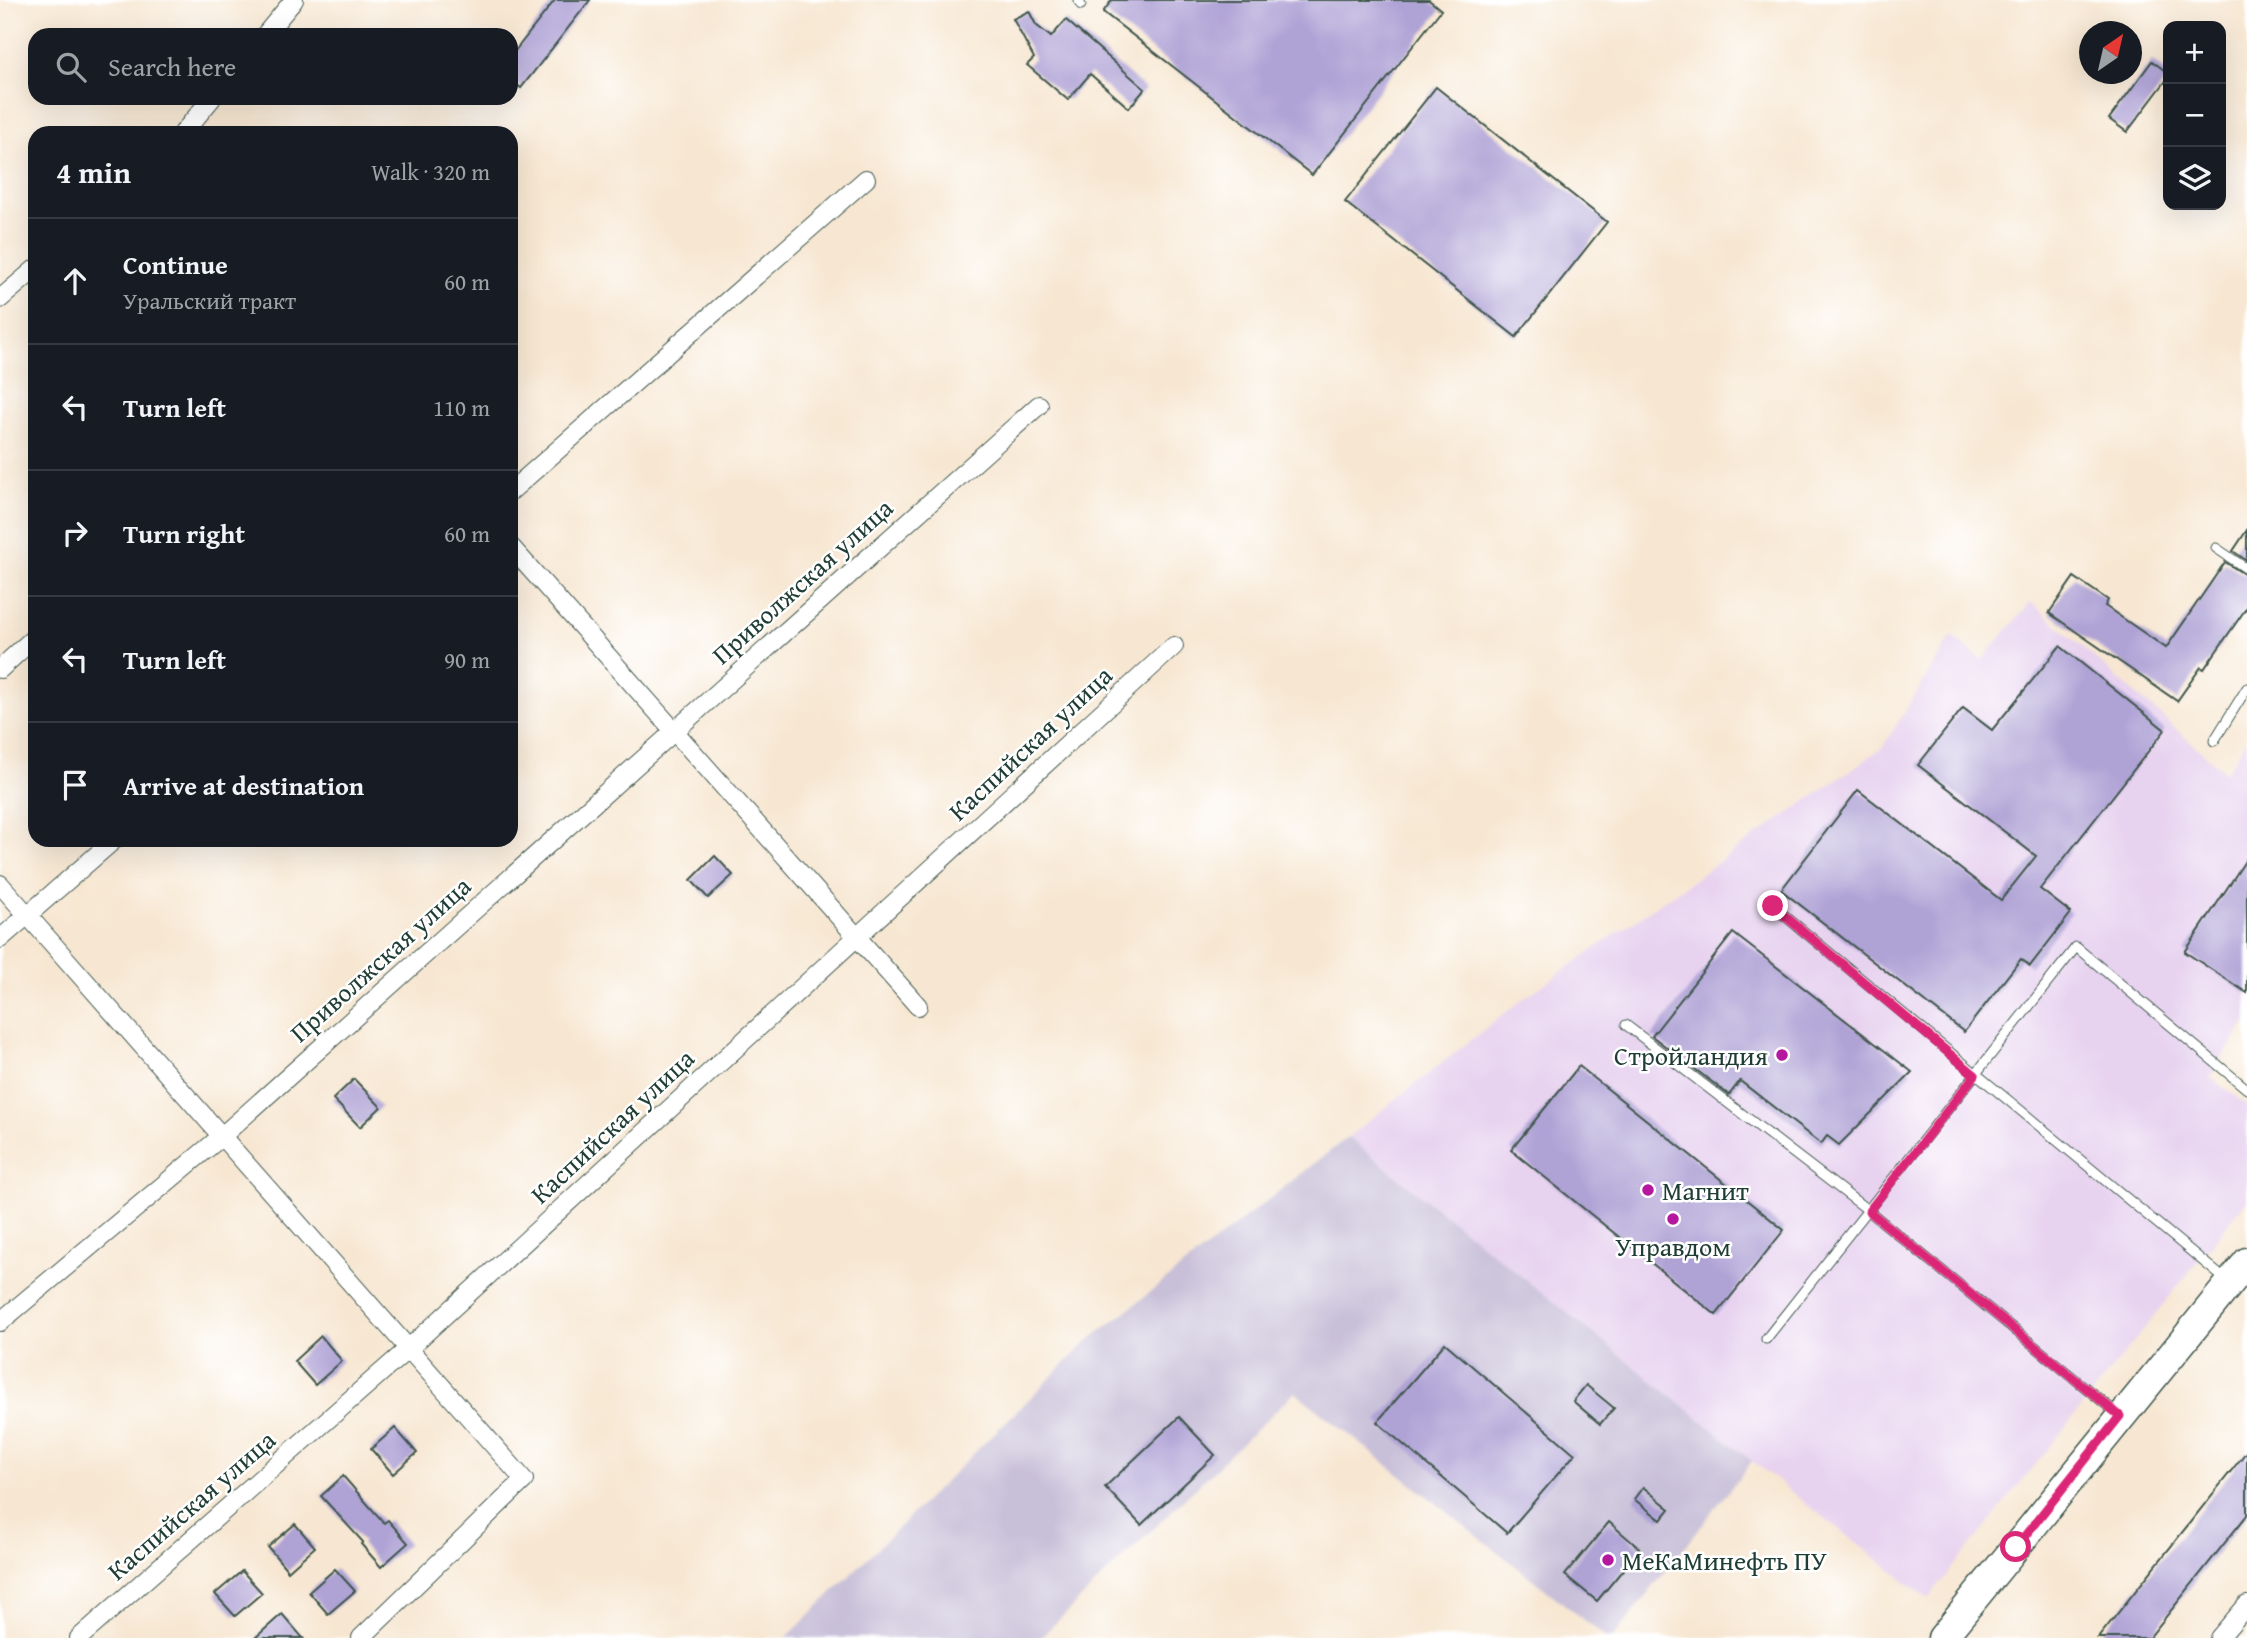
<!DOCTYPE html>
<html lang="en">
<head>
<meta charset="utf-8">
<style>
  body { margin:0; font-family:"Gentium Book Plus",serif; background:#20242c; color:#f1f3f6 }
  .controls { position:absolute; right:21px; top:21px; display:grid; overflow:hidden; border-radius:14px; box-shadow:0 7px 28px #0002 }
  .controls button { width:63px; height:63px; display:grid; place-items:center; padding:0; border:0; border-bottom:2px solid #363941; background:#171b24; color:#f1f3f6; font:35px sans-serif }
  .compass { position:absolute; left:2079px; top:21px; width:63px; height:63px; border-radius:50%; background:#171b24; box-shadow:0 7px 28px #0002; rotate:34deg }
  .stop { position:absolute; width:21px; height:21px; margin:-16px; border:5px solid #db2777; border-radius:50%; background:#fff }
  .stop.end { background:#db2777; border-color:#fff; box-shadow:0 2px 7px #0008 }
  .list { margin:0; padding:0; list-style:none }
  h2 { display:flex; justify-content:space-between; align-items:center; height:91px; margin:0; padding:0 28px; font-size:30px }
  h2 small { font-size:23px; font-weight:400; color:#9ea1a6 }
  .list li { display:grid; grid-template-columns:46px 1fr auto; gap:21px; align-items:center; box-sizing:border-box; height:126px; padding:0 28px; border-top:2px solid #363941 }
  .list b { display:block; font-size:26px; white-space:nowrap }
  .list p { margin:0; font-size:23px; white-space:nowrap; color:#9ea1a6 }
  .list em { font-size:23px; font-style:normal; color:#9ea1a6 }
  .icon { flex:none; width:38px; height:38px; fill:none; stroke:currentColor; stroke-width:2; stroke-linecap:round; stroke-linejoin:round }
  .map { position:relative; flex:none; width:2247px; height:1638px; overflow:hidden }
  .search { position:absolute; background:#171b24; box-shadow:0 7px 28px #0002; left:28px; top:28px; width:490px; height:77px; display:flex; align-items:center; gap:18px; box-sizing:border-box; padding:0 24px; border-radius:21px; color:#9ea1a6; font-size:26px }
  .panel { position:absolute; background:#171b24; box-shadow:0 7px 28px #0002; left:28px; top:126px; width:490px; height:721px; border-radius:21px }
  .map>svg:first-child { display:block }
  .built { fill:#e7d2ef }
  .industrial { fill:#c8bfd8 }
  .building { fill:#afa2d5 }
  .lines { fill:none; stroke-linecap:round; stroke-linejoin:round }
  .lane-casing { stroke:#3f564c; stroke-width:11 }
  .street-casing { stroke:#3f564c; stroke-width:20 }
  .primary-casing { stroke:#3f564c; stroke-width:31 }
  .lane { stroke:#fff; stroke-width:9 }
  .street { stroke:#fff; stroke-width:18 }
  .primary { stroke:#fff; stroke-width:28 }
  .route { stroke:#db2777; stroke-width:9 }
  .poi-dot { fill:#b5179e; stroke:#fff; stroke-width:2.5 }
  .labels { text-anchor:middle; dominant-baseline:central; stroke-width:5; stroke-linejoin:round; paint-order:stroke }
  .street-label { font-size:26px; fill:#1f3d34; stroke:#fff }
  .poi-label { font-size:26px; fill:#1f3d34; stroke:#fff; text-anchor:start }
</style>
</head>
<body>
<div class="map">
<svg width="2247" height="1638" viewBox="0 0 2247 1638">
  <rect width="100%" height="100%" fill="#fff"/>
  <filter id="ink" filterUnits="userSpaceOnUse"><feTurbulence type="fractalNoise" baseFrequency=".0143" numOctaves="2"/><feDisplacementMap in="SourceGraphic" scale="14" xChannelSelector="R" yChannelSelector="G"/><feConvolveMatrix kernelMatrix="1 2 1 2 8 2 1 2 1" color-interpolation-filters="sRGB"/></filter>
  <filter id="wash" filterUnits="userSpaceOnUse"><feTurbulence type="fractalNoise" baseFrequency=".00686" numOctaves="4" result="noise"/><feDisplacementMap in="SourceGraphic" scale="28" xChannelSelector="R" yChannelSelector="G"/><feGaussianBlur stdDeviation="1.57" result="paint"/><feColorMatrix in="noise" values="0 0 0 0 0 0 0 0 0 0 0 0 0 0 0 0 0 1.4 0 .05"/><feComposite in="paint" operator="in"/></filter>
  <g filter="url(#wash)">
    <rect width="100%" height="100%" fill="#f7e7d2"/>
    <polygon class="built" points="2031,602 2226,773 2247,739 2247,1021 2210,1077 2247,1105 2247,1200 1928,1599 1752,1461 1348,1137 1527,996 1882,748 1952,636 1982,660"/>
    <polygon class="industrial" points="1348,1137 1752,1461 1613,1638 1607,1638 1295,1392 1040,1638 786,1638 1088,1341"/>
    <g id="blocks">
      <g class="building">
        <polygon points="555,0 590,0 521,88 511,80 511,56"/>
        <polygon points="1112,0 1429,0 1441,10 1312,175 1103,12"/>
        <polygon points="1029,11 1036,25 1051,37 1066,20 1145,89 1129,108 1090,74 1068,100 1027,65 1034,58 1013,19"/>
        <polygon points="2152,61 2168,73 2168,78 2127,132 2109,119"/>
        <polygon points="1436,87 1607,222 1516,337 1345,202"/>
        <polygon points="2247,530 2247,561 2233,551"/>
        <polygon points="2225,562 2247,576 2247,607 2204,669 2201,667 2177,701 2049,613 2074,577 2108,600 2105,606 2166,648"/>
        <polygon points="2060,646 2165,730 2040,889 2071,913 2030,966 2021,959 1964,1032 1781,890 1858,790 2001,900 2036,856 1918,765 1963,708 1992,730"/>
        <polygon points="715,856 733,875 708,898 691,880"/>
        <polygon points="2247,858 2247,993 2185,952"/>
        <polygon points="1733,933 1912,1072 1839,1145 1827,1136 1821,1144 1740,1081 1729,1095 1652,1036"/>
        <polygon points="1579,1066 1784,1230 1716,1315 1511,1150"/>
        <polygon points="354,1079 381,1107 360,1127 333,1099"/>
        <polygon points="321,1336 342,1361 315,1385 294,1361"/>
        <polygon points="1445,1343 1575,1454 1507,1533 1377,1422"/>
        <polygon points="1586,1385 1614,1408 1600,1424 1573,1401"/>
        <polygon points="1179,1417 1215,1455 1141,1525 1105,1487"/>
        <polygon points="395,1428 417,1453 393,1474 371,1449"/>
        <polygon points="2247,1451 2247,1515 2149,1638 2098,1638"/>
        <polygon points="343,1476 384,1523 388,1520 408,1543 381,1567 361,1544 363,1542 321,1496"/>
        <polygon points="1643,1487 1670,1509 1661,1520 1634,1499"/>
        <polygon points="1609,1522 1640,1549 1597,1601 1565,1575"/>
        <polygon points="295,1524 315,1547 288,1571 268,1547"/>
        <polygon points="335,1569 355,1591 328,1614 309,1592"/>
        <polygon points="242,1571 262,1593 235,1616 215,1594"/>
        <polygon points="282,1614 303,1638 255,1638"/>
      </g>
    </g>
  </g>
  <g filter="url(#ink)">
    <use href="#blocks" fill-opacity="0" stroke="#3f564c" stroke-width="2"/>
    <g class="lines">
      <g class="lane-casing">
        <g id="lane">
          <polyline points="1078,0 1081,5"/>
          <polyline points="2216,548 2247,569"/>
          <polyline points="2214,741 2247,688"/>
          <polyline points="1773,906 2227,1281"/>
          <polyline points="1626,1025 1869,1211 2119,1415"/>
          <polyline points="1766,1339 2076,947 2247,1089"/>
        </g>
      </g>
      <g class="street-casing">
        <g id="street">
          <polyline points="265,35 294,0"/>
          <polyline points="183,133 212,98"/>
          <polyline points="0,299 35,269"/>
          <polyline points="511,491 866,179"/>
          <polyline points="511,547 918,1006"/>
          <polyline points="0,669 35,637"/>
          <polyline points="0,884 524,1480 361,1638"/>
          <polyline points="0,939 114,840"/>
          <polyline points="0,1322 222,1136 1039,405"/>
          <polyline points="79,1638 408,1349 1174,646"/>
          <polyline points="2219,1638 2247,1605"/>
        </g>
      </g>
      <g class="primary-casing">
        <polyline id="primary" points="1942,1638 2247,1262"/>
      </g>
      <use href="#lane" class="lane"/>
      <use href="#street" class="street"/>
      <use href="#primary" class="primary"/>
    </g>
  </g>
  <g class="lines" filter="url(#ink)">
    <polyline class="route" points="1773,906 1975,1075 1869,1211 2120,1416 2016,1547"/>
  </g>
  <g class="poi-dot">
    <circle cx="1782" cy="1055" r="7"/>
    <circle cx="1648" cy="1190" r="7"/>
    <circle cx="1673" cy="1219" r="7"/>
    <circle cx="1608" cy="1560" r="7"/>
  </g>
  <g class="labels">
    <g class="street-label">
      <text transform="translate(802 581) rotate(-42)">Приволжская улица</text>
      <text transform="translate(1030 743) rotate(-43)">Каспийская улица</text>
      <text transform="translate(380 959) rotate(-42)">Приволжская улица</text>
      <text transform="translate(612 1126) rotate(-43)">Каспийская улица</text>
      <text transform="translate(191 1505) rotate(-41)">Каспийская улица</text>
    </g>
    <g class="poi-label">
      <text x="1768" y="1055" text-anchor="end">Стройландия</text>
      <text x="1662" y="1190">Магнит</text>
      <text x="1673" y="1246" text-anchor="middle">Управдом</text>
      <text x="1622" y="1560">МеКаМинефть ПУ</text>
    </g>
  </g>
</svg>
<div class="controls">
<button>+</button>
<button>−</button>
<button><svg class="icon" aria-label="layers" viewBox="0 0 24 24"><path d="M12 4l9 5-9 5-9-5zM3 14l9 5 9-5"/></svg></button>
</div>
<svg class="compass" viewBox="-18 -18 36 36"><path d="M0-13l5 13h-10z" fill="#e53935"/><path d="M0 13l5-13h-10z" fill="#9ea1a6"/></svg>
<div class="stop" style="left:2016px;top:1547px"></div>
<div class="stop end" style="left:1773px;top:906px"></div>
<div class="search"><svg class="icon" aria-label="search" viewBox="0 0 24 24"><circle cx="10" cy="10" r="6"/><path d="M15 15l6 6"/></svg>Search here</div>
<section class="panel">
<h2>4 min<small>Walk · 320 m</small></h2>
<ul class="list">
<li><svg class="icon" aria-label="ahead" viewBox="0 0 24 24"><path d="M12 20V5M6 11l6-6 6 6"/></svg><div><b>Continue</b><p>Уральский тракт</p></div><em>60 m</em></li>
<li><svg class="icon" aria-label="left" viewBox="0 0 24 24"><path d="M17 20v-9H6M10 6l-5 5 5 5"/></svg><div><b>Turn left</b></div><em>110 m</em></li>
<li><svg class="icon" aria-label="right" viewBox="0 0 24 24"><path d="M7 20v-9h11M14 6l5 5-5 5"/></svg><div><b>Turn right</b></div><em>60 m</em></li>
<li><svg class="icon" aria-label="left" viewBox="0 0 24 24"><path d="M17 20v-9H6M10 6l-5 5 5 5"/></svg><div><b>Turn left</b></div><em>90 m</em></li>
<li><svg class="icon" aria-label="arrive" viewBox="0 0 24 24"><path d="M6 21V4h12l-3 4 3 4H6"/></svg><div><b>Arrive at destination</b></div></li>
</ul>
</section>
</div>
</body>
</html>
